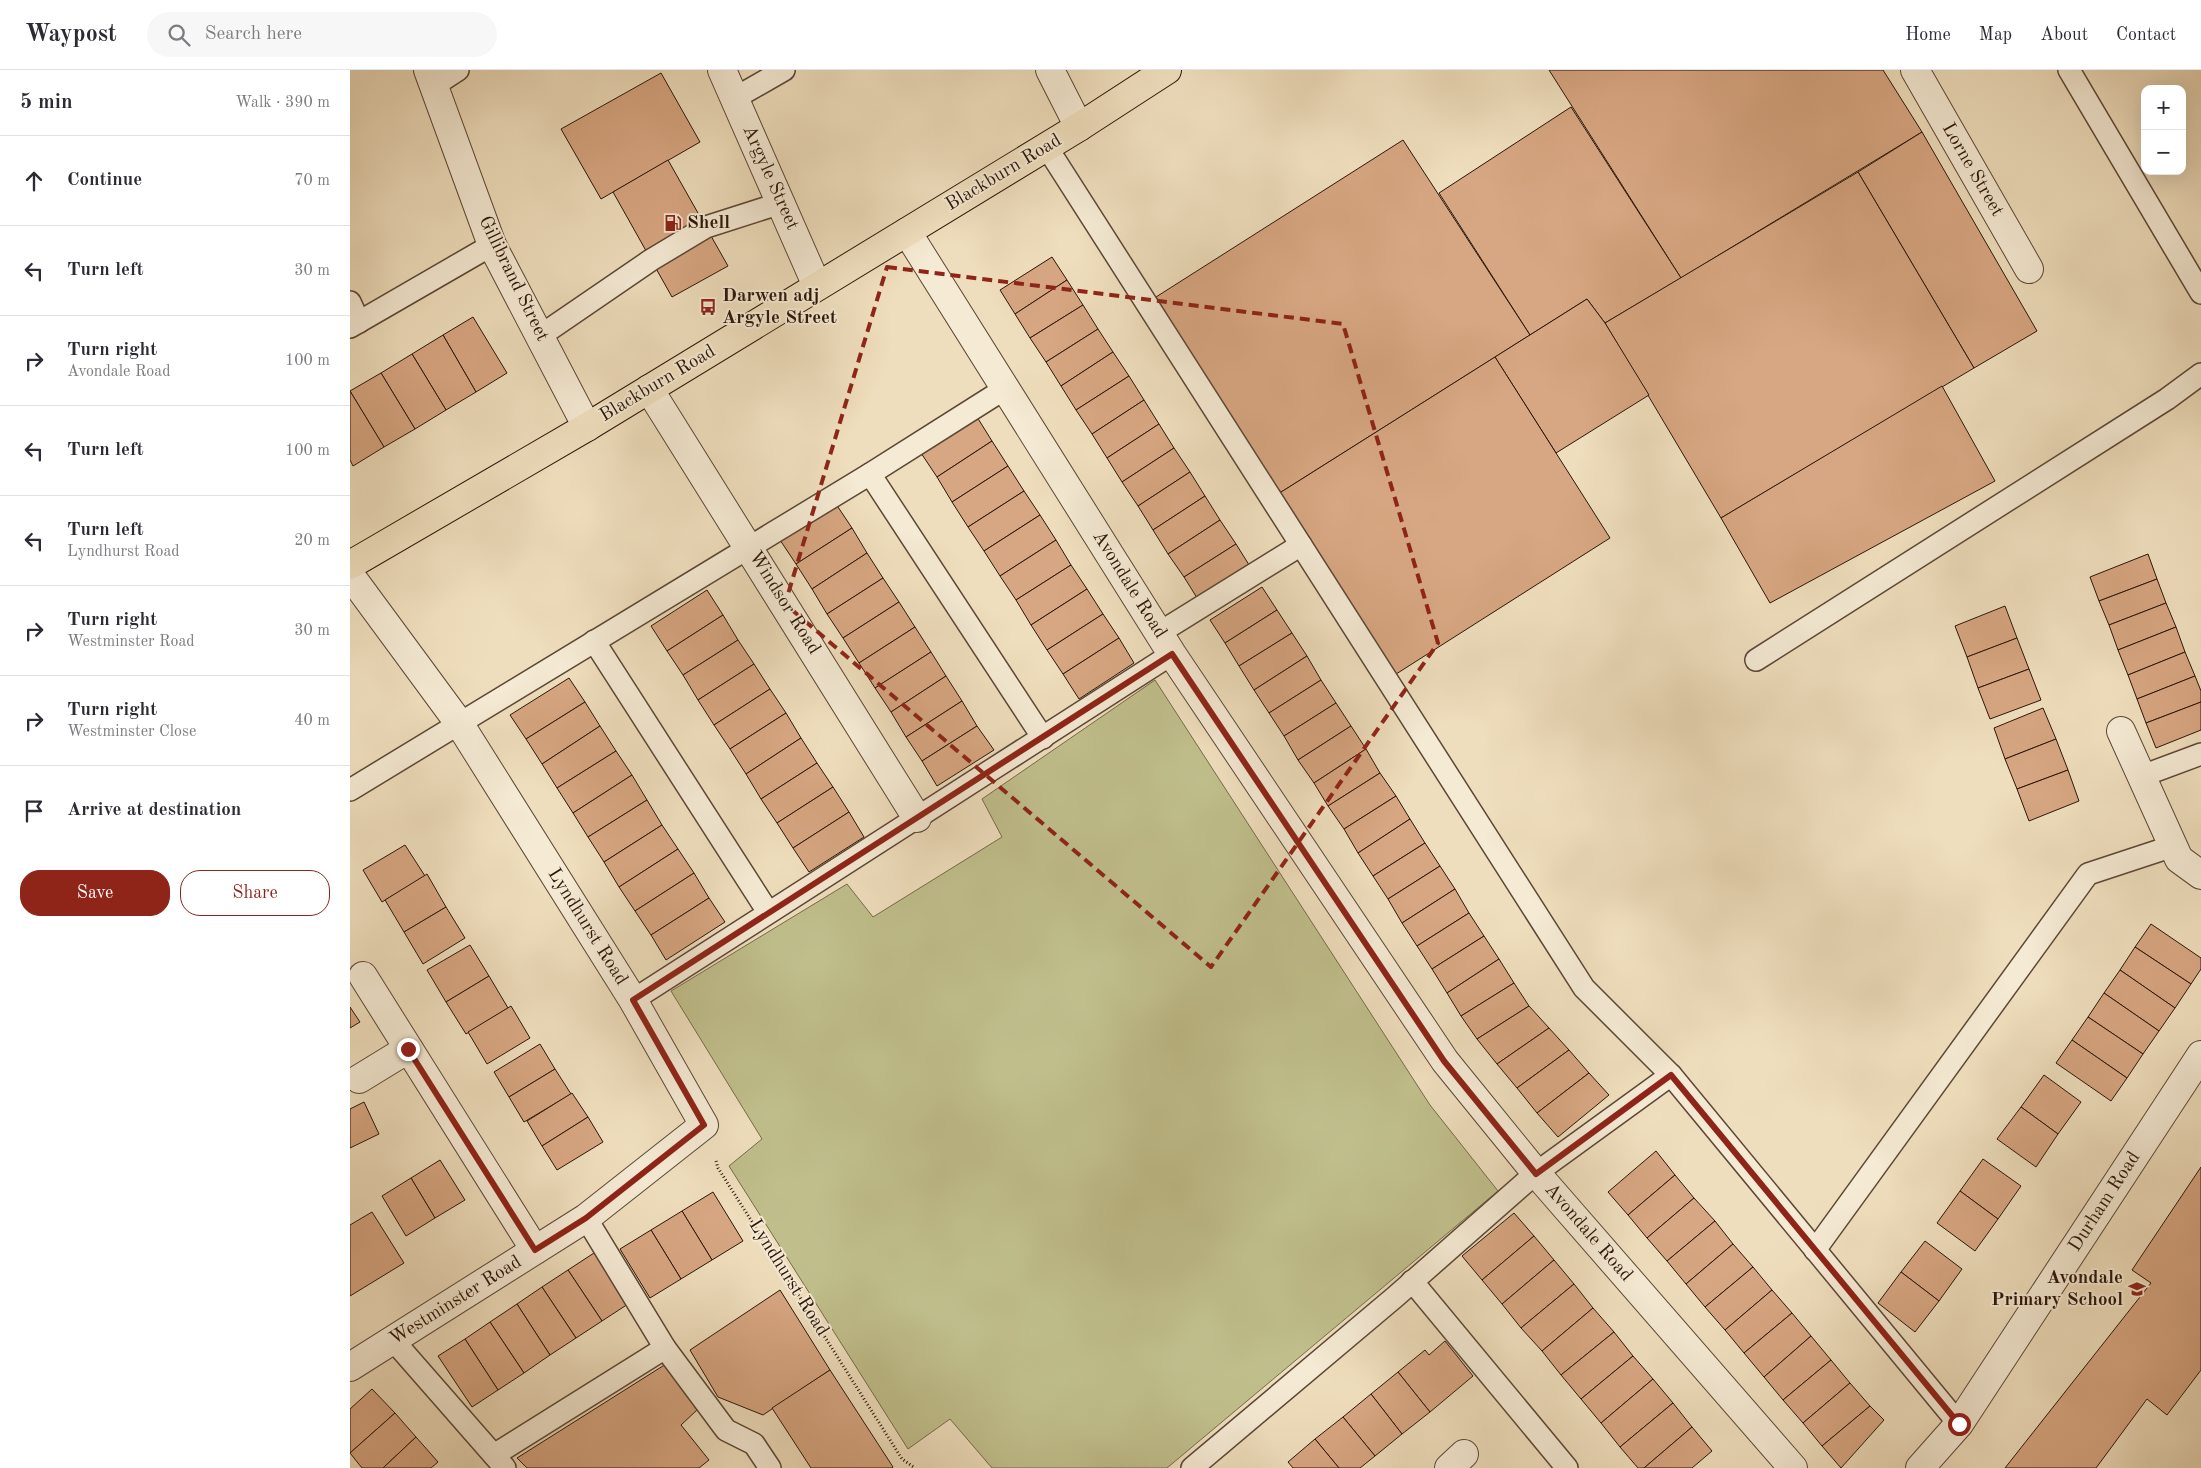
<!DOCTYPE html>
<html lang="en">
<head>
<meta charset="utf-8">
<style>
  body { margin:0; font-family:"Old Standard TT",serif; background:#f7f7f7; color:#2b2b33 }
  .controls { position:absolute; right:15px; top:15px; display:grid; overflow:hidden; border-radius:10px; box-shadow:0 5px 20px #0002 }
  .controls button { width:45px; height:45px; display:grid; place-items:center; padding:0; border:0; border-bottom:1px solid #e1e1e2; background:#fff; color:#2b2b33; font:25px sans-serif }
  .stop { position:absolute; width:15px; height:15px; margin:-11px; border:4px solid #8f2418; border-radius:50%; background:#fff }
  .stop.end { background:#8f2418; border-color:#fff; box-shadow:0 1px 5px #0008 }
  .list { margin:0; padding:0; list-style:none }
  h2 { display:flex; justify-content:space-between; align-items:center; height:65px; margin:0; padding:0 20px; font-size:21px }
  h2 small { font-size:16px; font-weight:400; color:#7c7c81 }
  .list li { display:grid; grid-template-columns:32px 1fr auto; gap:15px; align-items:center; box-sizing:border-box; height:90px; padding:0 20px; border-top:1px solid #e1e1e2 }
  .list b { display:block; font-size:19px; white-space:nowrap }
  .list p { margin:0; font-size:16px; white-space:nowrap; color:#7c7c81 }
  .list em { font-size:16px; font-style:normal; color:#7c7c81 }
  .actions { display:flex; gap:10px; padding:15px 20px }
  .actions a { flex:1; padding:11px 0; border:1px solid #8f2418; border-radius:20px; text-align:center; font-size:18px; color:#8f2418 }
  .actions .main { background:#8f2418; color:#fff }
  .icon { flex:none; width:28px; height:28px; fill:none; stroke:currentColor; stroke-width:2; stroke-linecap:round; stroke-linejoin:round }
  .map { position:relative; flex:none; width:1851px; height:1398px; overflow:hidden }
  header { display:flex; align-items:center; gap:30px; box-sizing:border-box; height:70px; padding:0 25px; background:#fff; border-bottom:1px solid #e1e1e2 }
  header strong { font-size:24px }
  nav { display:flex; gap:28px; margin-inline-start:auto; font-size:18px }
  .search { width:350px; height:45px; background:#f7f7f7; display:flex; align-items:center; gap:12px; box-sizing:border-box; padding:0 18px; border-radius:28px; color:#7c7c81; font-size:19px }
  main { display:flex }
  aside { flex:1; background:#fff }
  .map>svg:first-child { display:block }
  .green { fill:#c0bf8c; stroke:#766a4a }
  .building { fill:#d7a682; stroke:#2b1509 }
  .lines { fill:none; stroke-linecap:round; stroke-linejoin:round }
  .lane-casing { stroke:#5c4736; stroke-width:24 }
  .street-casing { stroke:#5c4736; stroke-width:30 }
  .highway-casing { stroke:#2b1509; stroke-width:30 }
  .path { stroke:#2b1509; stroke-width:3; stroke-dasharray:1 2.5; stroke-linecap:butt }
  .lane { stroke:#f5ead4; stroke-width:21 }
  .street { stroke:#f5ead4; stroke-width:28 }
  .highway { stroke:#efdebd; stroke-width:28 }
  .route { stroke:#8f2418; stroke-width:6 }
  .marked { fill:none; stroke:#8f2418; stroke-width:4; stroke-dasharray:10 6; stroke-linejoin:round }
  .labels { text-anchor:middle; dominant-baseline:central; stroke-width:4; stroke-linejoin:round; paint-order:stroke }
  .street-label { font-size:19px; fill:#2b1509; stroke:#f5ead4 }
  .poi-label { font-size:19px; font-weight:bold; fill:#2b1509; stroke:#f5ead4; text-anchor:start }
</style>
</head>
<body>
<header>
<strong>Waypost</strong>
<div class="search"><svg class="icon" aria-label="search" viewBox="0 0 24 24"><circle cx="10" cy="10" r="6"/><path d="M15 15l6 6"/></svg>Search here</div>
<nav><a>Home</a><a>Map</a><a>About</a><a>Contact</a></nav>
</header>
<main>
<aside>
<h2>5 min<small>Walk · 390 m</small></h2>
<ul class="list">
<li><svg class="icon" aria-label="ahead" viewBox="0 0 24 24"><path d="M12 20V5M6 11l6-6 6 6"/></svg><div><b>Continue</b></div><em>70 m</em></li>
<li><svg class="icon" aria-label="left" viewBox="0 0 24 24"><path d="M17 20v-9H6M10 6l-5 5 5 5"/></svg><div><b>Turn left</b></div><em>30 m</em></li>
<li><svg class="icon" aria-label="right" viewBox="0 0 24 24"><path d="M7 20v-9h11M14 6l5 5-5 5"/></svg><div><b>Turn right</b><p>Avondale Road</p></div><em>100 m</em></li>
<li><svg class="icon" aria-label="left" viewBox="0 0 24 24"><path d="M17 20v-9H6M10 6l-5 5 5 5"/></svg><div><b>Turn left</b></div><em>100 m</em></li>
<li><svg class="icon" aria-label="left" viewBox="0 0 24 24"><path d="M17 20v-9H6M10 6l-5 5 5 5"/></svg><div><b>Turn left</b><p>Lyndhurst Road</p></div><em>20 m</em></li>
<li><svg class="icon" aria-label="right" viewBox="0 0 24 24"><path d="M7 20v-9h11M14 6l5 5-5 5"/></svg><div><b>Turn right</b><p>Westminster Road</p></div><em>30 m</em></li>
<li><svg class="icon" aria-label="right" viewBox="0 0 24 24"><path d="M7 20v-9h11M14 6l5 5-5 5"/></svg><div><b>Turn right</b><p>Westminster Close</p></div><em>40 m</em></li>
<li><svg class="icon" aria-label="arrive" viewBox="0 0 24 24"><path d="M6 21V4h12l-3 4 3 4H6"/></svg><div><b>Arrive at destination</b></div></li>
</ul>
<div class="actions"><a class="main">Save</a><a>Share</a></div>
</aside>
<div class="map">
<svg width="1851" height="1398" viewBox="0 0 1851 1398">
  <rect width="100%" height="100%" fill="#efdebd"/>
  <filter id="stains"><feTurbulence type="fractalNoise" baseFrequency=".004" numOctaves="4"/><feColorMatrix values="0 0 0 0 .2 0 0 0 0 .09 0 0 0 0 .02 0 0 0 .5 -.17"/></filter>
  <radialGradient id="worn" r=".72"><stop offset=".6" stop-color="#630" stop-opacity="0"/><stop offset="1" stop-color="#630" stop-opacity=".3"/></radialGradient>
  <polygon class="green" points="805,610 1080,1035 1148,1121 817,1398 642,1398 600,1349 558,1379 379,1096 412,1069 321,921 497,814 523,847 652,767 632,729"/>
  <g class="building">
    <polygon points="1199,0 1533,0 1572,62 1331,208"/>
    <polygon points="311,3 350,72 251,129 211,59"/>
    <polygon points="1221,37 1331,208 1255,253 1237,229 1180,265 1089,123"/>
    <polygon points="1572,62 1687,261 1624,298 1508,102"/>
    <polygon points="1053,70 1180,265 928,424 806,227"/>
    <polygon points="318,90 378,196 322,227 263,122"/>
    <polygon points="1508,102 1624,298 1371,448 1255,253"/>
    <polygon points="702,187 717,210 665,244 650,220"/>
    <polygon points="717,210 733,235 680,268 665,244"/>
    <polygon points="1237,229 1255,253 1299,325 1206,383 1145,287"/>
    <polygon points="733,235 748,259 696,292 680,268"/>
    <polygon points="123,247 157,303 126,322 93,265"/>
    <polygon points="748,259 763,282 711,316 696,292"/>
    <polygon points="93,265 126,322 96,340 62,284"/>
    <polygon points="763,282 779,306 726,340 711,316"/>
    <polygon points="62,284 96,340 65,359 31,303"/>
    <polygon points="1145,287 1260,468 1043,606 928,424"/>
    <polygon points="31,303 65,359 34,377 0,321"/>
    <polygon points="779,306 794,330 742,364 726,340"/>
    <polygon points="1592,316 1645,411 1420,533 1371,448"/>
    <polygon points="0,321 34,377 3,396 0,390"/>
    <polygon points="794,330 809,354 757,388 742,364"/>
    <polygon points="627,347 642,371 587,407 571,383"/>
    <polygon points="809,354 824,378 772,412 757,388"/>
    <polygon points="642,371 658,396 602,432 587,407"/>
    <polygon points="824,378 840,402 788,436 772,412"/>
    <polygon points="658,396 674,421 618,457 602,432"/>
    <polygon points="840,402 855,426 803,460 788,436"/>
    <polygon points="674,421 690,445 634,481 618,457"/>
    <polygon points="855,426 870,450 818,484 803,460"/>
    <polygon points="486,434 502,458 446,494 430,470"/>
    <polygon points="690,445 706,470 650,506 634,481"/>
    <polygon points="870,450 886,474 834,507 818,484"/>
    <polygon points="502,458 517,483 462,519 446,494"/>
    <polygon points="706,470 721,495 666,530 650,506"/>
    <polygon points="886,474 901,498 849,531 834,507"/>
    <polygon points="517,483 533,508 477,544 462,519"/>
    <polygon points="1798,484 1807,509 1749,531 1740,507"/>
    <polygon points="721,495 737,519 681,555 666,530"/>
    <polygon points="533,508 549,532 493,568 477,544"/>
    <polygon points="1807,509 1816,533 1759,555 1749,531"/>
    <polygon points="912,517 927,540 875,573 860,550"/>
    <polygon points="737,519 753,544 697,580 681,555"/>
    <polygon points="357,520 373,545 317,581 301,556"/>
    <polygon points="549,532 565,557 509,593 493,568"/>
    <polygon points="1816,533 1826,557 1768,580 1759,555"/>
    <polygon points="1655,536 1667,568 1617,587 1605,556"/>
    <polygon points="927,540 942,563 889,596 875,573"/>
    <polygon points="753,544 769,568 713,604 697,580"/>
    <polygon points="373,545 388,570 333,605 317,581"/>
    <polygon points="565,557 581,582 525,618 509,593"/>
    <polygon points="1826,557 1835,582 1778,605 1768,580"/>
    <polygon points="942,563 957,586 904,620 889,596"/>
    <polygon points="769,568 784,593 729,629 713,604"/>
    <polygon points="1667,568 1679,599 1628,618 1617,587"/>
    <polygon points="388,570 404,594 348,630 333,605"/>
    <polygon points="581,582 596,606 541,642 525,618"/>
    <polygon points="1835,582 1845,606 1787,629 1778,605"/>
    <polygon points="957,586 971,610 919,643 904,620"/>
    <polygon points="404,594 420,619 364,655 348,630"/>
    <polygon points="1679,599 1691,630 1640,649 1628,618"/>
    <polygon points="596,606 612,631 556,667 541,642"/>
    <polygon points="1845,606 1851,621 1851,632 1796,653 1787,629"/>
    <polygon points="219,608 235,632 176,669 160,645"/>
    <polygon points="971,610 986,633 934,666 919,643"/>
    <polygon points="420,619 436,643 380,679 364,655"/>
    <polygon points="612,631 627,656 572,691 556,667"/>
    <polygon points="235,632 250,656 192,694 176,669"/>
    <polygon points="1851,632 1851,660 1806,678 1796,653"/>
    <polygon points="986,633 1001,656 948,690 934,666"/>
    <polygon points="1693,638 1706,669 1655,689 1644,658"/>
    <polygon points="436,643 451,668 396,704 380,679"/>
    <polygon points="250,656 266,681 207,718 192,694"/>
    <polygon points="627,656 644,680 587,716 572,691"/>
    <polygon points="1001,656 1016,679 964,713 948,690"/>
    <polygon points="451,668 467,693 411,729 396,704"/>
    <polygon points="1706,669 1718,700 1667,719 1655,689"/>
    <polygon points="1016,679 1030,703 978,736 964,713"/>
    <polygon points="266,681 282,705 223,743 207,718"/>
    <polygon points="467,693 483,717 427,753 411,729"/>
    <polygon points="1718,700 1729,731 1679,751 1667,719"/>
    <polygon points="1030,703 1046,726 994,759 978,736"/>
    <polygon points="282,705 297,730 238,767 223,743"/>
    <polygon points="483,717 499,742 443,778 427,753"/>
    <polygon points="1046,726 1060,749 1008,783 994,759"/>
    <polygon points="297,730 312,755 254,792 238,767"/>
    <polygon points="499,742 514,767 459,802 443,778"/>
    <polygon points="1060,749 1075,773 1023,806 1008,783"/>
    <polygon points="312,755 328,779 269,817 254,792"/>
    <polygon points="1075,773 1090,796 1038,829 1023,806"/>
    <polygon points="55,775 75,806 32,832 13,800"/>
    <polygon points="328,779 344,803 285,841 269,817"/>
    <polygon points="1090,796 1105,819 1052,853 1038,829"/>
    <polygon points="344,803 359,828 301,865 285,841"/>
    <polygon points="77,804 96,837 54,862 35,830"/>
    <polygon points="1105,819 1119,843 1067,876 1052,853"/>
    <polygon points="359,828 375,852 316,890 301,865"/>
    <polygon points="96,837 115,868 73,894 54,862"/>
    <polygon points="1119,843 1134,866 1082,899 1067,876"/>
    <polygon points="1801,854 1851,888 1851,899 1841,914 1785,877"/>
    <polygon points="1134,866 1149,889 1097,923 1082,899"/>
    <polygon points="120,875 139,906 96,932 77,900"/>
    <polygon points="1785,877 1841,914 1825,938 1770,900"/>
    <polygon points="1149,889 1164,913 1111,946 1097,923"/>
    <polygon points="1770,900 1825,938 1809,961 1754,923"/>
    <polygon points="139,906 158,938 116,964 96,932"/>
    <polygon points="1164,913 1179,936 1127,969 1111,946"/>
    <polygon points="1754,923 1809,961 1793,984 1738,947"/>
    <polygon points="161,936 180,968 137,994 118,962"/>
    <polygon points="1179,936 1199,958 1147,994 1127,969"/>
    <polygon points="0,937 10,952 0,958"/>
    <polygon points="1738,947 1793,984 1777,1008 1722,970"/>
    <polygon points="1199,958 1219,980 1167,1018 1147,994"/>
    <polygon points="1722,970 1777,1008 1761,1031 1706,993"/>
    <polygon points="190,974 205,999 159,1027 144,1002"/>
    <polygon points="1219,980 1239,1003 1187,1043 1167,1018"/>
    <polygon points="205,999 221,1024 174,1052 159,1027"/>
    <polygon points="1239,1003 1259,1025 1208,1067 1187,1043"/>
    <polygon points="1694,1005 1731,1032 1708,1064 1671,1037"/>
    <polygon points="222,1023 238,1047 192,1076 177,1051"/>
    <polygon points="14,1032 29,1064 0,1078 0,1039"/>
    <polygon points="1671,1037 1708,1064 1686,1097 1647,1069"/>
    <polygon points="238,1047 253,1072 207,1100 192,1076"/>
    <polygon points="1306,1081 1325,1105 1278,1145 1258,1122"/>
    <polygon points="1633,1089 1671,1116 1648,1149 1610,1121"/>
    <polygon points="90,1090 115,1130 85,1148 61,1108"/>
    <polygon points="1851,1097 1851,1300 1817,1345 1797,1329 1746,1398 1655,1398 1801,1213 1782,1200"/>
    <polygon points="1325,1105 1344,1128 1297,1168 1278,1145"/>
    <polygon points="61,1108 85,1148 56,1166 32,1126"/>
    <polygon points="1610,1121 1648,1149 1625,1181 1587,1153"/>
    <polygon points="363,1122 393,1171 362,1190 332,1141"/>
    <polygon points="1344,1128 1365,1151 1317,1191 1297,1168"/>
    <polygon points="332,1141 362,1190 331,1209 301,1160"/>
    <polygon points="22,1142 54,1193 0,1226 0,1155"/>
    <polygon points="1164,1143 1184,1166 1132,1210 1112,1186"/>
    <polygon points="1365,1151 1383,1174 1336,1214 1317,1191"/>
    <polygon points="301,1160 331,1209 300,1228 270,1179"/>
    <polygon points="1184,1166 1204,1190 1152,1234 1132,1210"/>
    <polygon points="1575,1171 1612,1199 1589,1231 1551,1202"/>
    <polygon points="1383,1174 1403,1197 1355,1237 1336,1214"/>
    <polygon points="244,1183 278,1234 252,1251 218,1200"/>
    <polygon points="1204,1190 1224,1214 1171,1258 1152,1234"/>
    <polygon points="1403,1197 1422,1220 1375,1260 1355,1237"/>
    <polygon points="218,1200 252,1251 226,1268 192,1217"/>
    <polygon points="1551,1202 1589,1231 1565,1262 1528,1233"/>
    <polygon points="1224,1214 1243,1238 1192,1281 1171,1258"/>
    <polygon points="192,1217 226,1268 200,1285 167,1234"/>
    <polygon points="430,1220 480,1300 413,1345 368,1327 340,1280"/>
    <polygon points="1422,1220 1442,1243 1394,1283 1375,1260"/>
    <polygon points="167,1234 200,1285 174,1303 140,1252"/>
    <polygon points="1243,1238 1264,1262 1211,1305 1192,1281"/>
    <polygon points="1442,1243 1461,1266 1414,1307 1394,1283"/>
    <polygon points="140,1252 174,1303 148,1320 115,1269"/>
    <polygon points="1264,1262 1283,1286 1231,1329 1211,1305"/>
    <polygon points="1461,1266 1481,1290 1433,1330 1414,1307"/>
    <polygon points="115,1269 148,1320 122,1337 88,1286"/>
    <polygon points="1095,1271 1123,1306 1080,1342 1048,1302 1075,1280 1079,1285"/>
    <polygon points="1283,1286 1303,1309 1251,1353 1231,1329"/>
    <polygon points="1481,1290 1500,1313 1453,1353 1433,1330"/>
    <polygon points="316,1294 347,1340 331,1355 359,1390 349,1398 177,1398 167,1388"/>
    <polygon points="480,1300 543,1397 542,1398 461,1398 422,1338"/>
    <polygon points="1048,1302 1080,1342 1052,1364 1021,1324"/>
    <polygon points="1303,1309 1323,1333 1270,1377 1251,1353"/>
    <polygon points="1500,1313 1520,1336 1472,1376 1453,1353"/>
    <polygon points="22,1319 45,1343 0,1383 0,1339"/>
    <polygon points="1021,1324 1052,1364 1025,1386 993,1347"/>
    <polygon points="1323,1333 1342,1357 1294,1398 1288,1398 1270,1377"/>
    <polygon points="1520,1336 1534,1350 1491,1398 1472,1376"/>
    <polygon points="45,1343 66,1367 33,1398 12,1398 0,1383"/>
    <polygon points="993,1347 1025,1386 1010,1398 989,1398 965,1369"/>
    <polygon points="1342,1357 1362,1381 1342,1398 1294,1398"/>
    <polygon points="66,1367 88,1392 81,1398 33,1398"/>
    <polygon points="965,1369 989,1398 943,1398 938,1392"/>
  </g>
  <g class="lines">
    <g class="lane-casing">
      <g id="lane">
        <polyline points="1719,0 1851,223"/>
        <polyline points="85,15 108,0"/>
        <polyline points="385,28 434,0"/>
        <polyline points="696,76 1234,918 1321,1005 1186,1103 1045,1227 842,1398"/>
        <polyline points="0,232 9,252"/>
        <polyline points="0,257 142,175"/>
        <polyline points="190,266 301,190 356,157 431,133"/>
        <polyline points="520,404 693,668"/>
        <polyline points="809,563 951,475"/>
        <polyline points="244,571 418,842"/>
        <polyline points="1406,590 1817,329 1851,304"/>
        <polyline points="1792,706 1851,684"/>
        <polyline points="0,720 520,404 656,318"/>
        <polyline points="283,930 822,584"/>
        <polyline points="1321,1005 1609,1354"/>
        <polyline points="236,1148 315,1278 376,1360 404,1374 420,1398"/>
        <polyline points="1465,1180 1738,804 1823,776"/>
        <polyline points="1062,1211 1217,1398"/>
        <polyline points="43,1270 155,1398"/>
        <polyline points="144,1385 315,1278"/>
      </g>
    </g>
    <g class="street-casing">
      <g id="street">
        <polyline points="78,0 142,175 237,357"/>
        <polyline points="372,0 467,216"/>
        <polyline points="700,0 729,57"/>
        <polyline points="1565,0 1679,199"/>
        <polyline points="557,162 822,584 1095,991 1186,1103 1443,1398"/>
        <polyline points="299,319 567,748"/>
        <polyline points="0,505 109,653 283,930 354,1055 236,1148 0,1297"/>
        <polyline points="1771,661 1829,789 1851,805"/>
        <polyline points="13,906 185,1180"/>
        <polyline points="9,1009 58,979"/>
        <polyline points="1099,1398 1114,1384"/>
        <polyline points="1570,1398 1609,1354 1851,985"/>
      </g>
    </g>
    <g class="highway-casing">
      <polyline id="highway" points="0,495 237,357 729,57 817,0"/>
    </g>
    <polyline class="path" points="366,1091 368,1098 552,1389 565,1398"/>
    <use href="#lane" class="lane"/>
    <use href="#street" class="street"/>
    <use href="#highway" class="highway"/>
  </g>
  <g class="lines">
    <polyline class="route" points="58,979 185,1180 236,1148 354,1055 283,930 822,584 1094,991 1186,1104 1321,1005 1609,1354"/>
  </g>
  <path class="marked" d="M537 197 993 254 1088 573 861 897 435 534Z"/>
  <defs>
    <g id="fuel-bare" transform="scale(1.35)"><path d="M-5.5-6h7V0h2V4h1.3V-2.5L3-4.5l.8-.8L6-3V5H2.5V1h-1V6h-7ZM-4.2-4.7v3.2H.2V-4.7Z" fill="#8f2418" stroke="#f5ead4" stroke-width="2.5" paint-order="stroke"/></g>
    <g id="bus-bare" transform="scale(1.35)"><path d="M-5-6H5V4H4V6H2V4H-2V6H-4V4H-5ZM-3.5-4V0h7V-4ZM-3.5 1.2v1.5H-2V1.2ZM2 1.2v1.5H3.5V1.2Z" fill="#8f2418" stroke="#f5ead4" stroke-width="2.5" paint-order="stroke"/></g>
    <g id="school-bare" transform="scale(1.35)"><path d="M0-5L7-2L0 1L-7-2ZM-4 1L0 2.5L4 1V4Q0 6-4 4Z" fill="#8f2418" stroke="#f5ead4" stroke-width="2.5" paint-order="stroke"/></g>
  </defs>
  <g fill-rule="evenodd">
    <use href="#fuel-bare" x="323" y="153"/>
    <use href="#bus-bare" x="358" y="237"/>
    <use href="#school-bare" x="1787" y="1219"/>
  </g>
  <g class="labels">
    <g class="street-label">
      <text transform="translate(1622 100) rotate(60)">Lorne Street</text>
      <text transform="translate(654 103) rotate(-31)">Blackburn Road</text>
      <text transform="translate(420 108) rotate(66)">Argyle Street</text>
      <text transform="translate(163 209) rotate(64)">Gillibrand Street</text>
      <text transform="translate(308 314) rotate(-31)">Blackburn Road</text>
      <text transform="translate(779 515) rotate(58)">Avondale Road</text>
      <text transform="translate(434 533) rotate(58)">Windsor Road</text>
      <text transform="translate(237 857) rotate(58)">Lyndhurst Road</text>
      <text transform="translate(1755 1132) rotate(-57)">Durham Road</text>
      <text transform="translate(1238 1163) rotate(49)">Avondale Road</text>
      <text transform="translate(438 1208) rotate(58)">Lyndhurst Road</text>
      <text transform="translate(106 1231) rotate(-32)">Westminster Road</text>
    </g>
    <g class="poi-label">
      <text x="337" y="153">Shell</text>
      <text x="372" y="226">Darwen adj<tspan x="372" dy="22">Argyle Street</tspan></text>
      <text x="1773" y="1208" text-anchor="end">Avondale<tspan x="1773" dy="22">Primary School</tspan></text>
    </g>
  </g>
  <rect width="100%" height="100%" filter="url(#stains)"/>
  <rect width="100%" height="100%" fill="url(#worn)"/>
</svg>
<div class="controls">
<button>+</button>
<button>−</button>
</div>
<div class="stop" style="left:1609px;top:1354px"></div>
<div class="stop end" style="left:58px;top:979px"></div>
</div>
</main>
</body>
</html>
